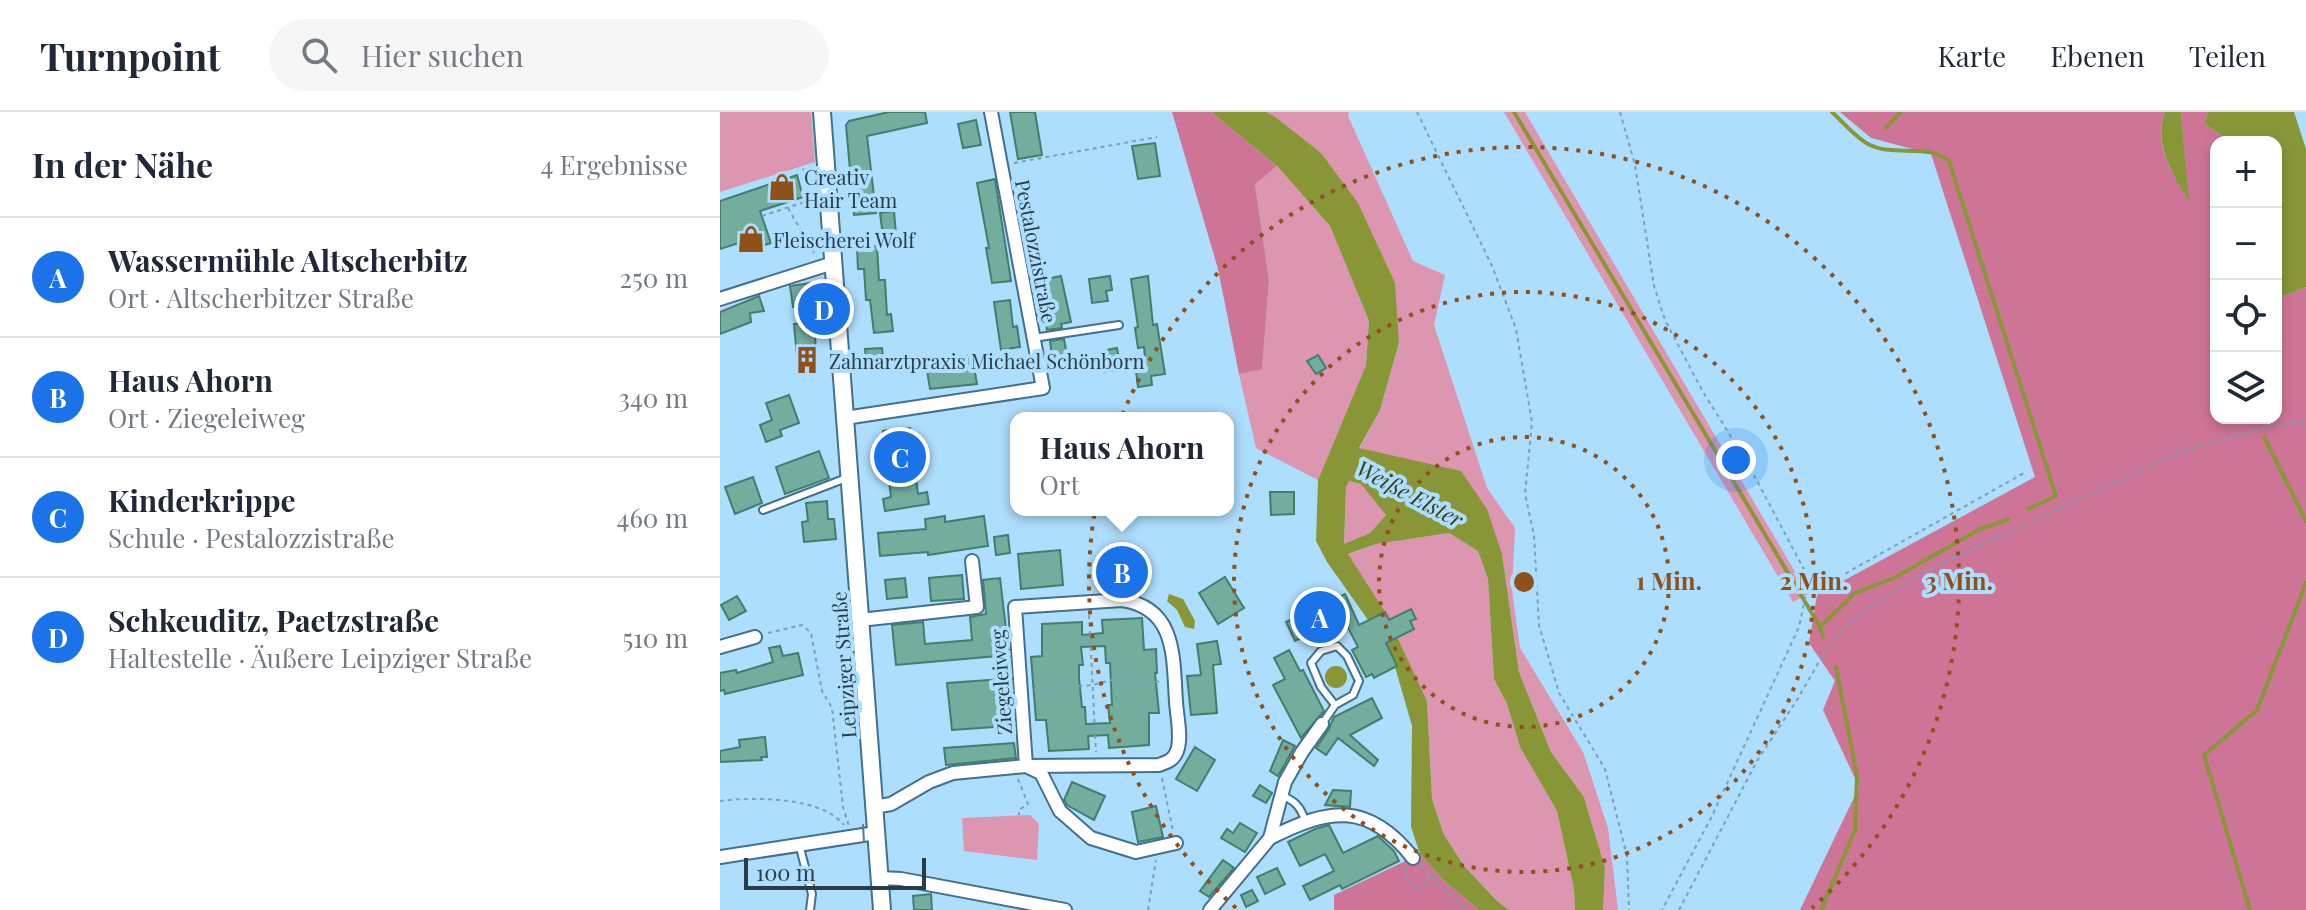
<!DOCTYPE html>
<html lang="de">
<head>
<meta charset="utf-8">
<style>
  body { margin:0; font-family:"Playfair Display",serif; background:#f6f6f7; color:#1f2937 }
  .controls { position:absolute; right:24px; top:24px; display:grid; overflow:hidden; border-radius:16px; box-shadow:0 4px 12px #0003 }
  .controls button { width:72px; height:72px; display:grid; place-items:center; padding:0; border:0; border-bottom:2px solid #e0e1e3; background:#fff; color:#1f2937; font:40px sans-serif }
  .scale { position:absolute; left:24px; bottom:20px; width:182px; box-sizing:border-box; padding-left:8px; border:4px solid #293c48; border-top:0; font-size:22px; line-height:28px; white-space:nowrap; color:#293c48; -webkit-text-stroke:6px #aedefd; paint-order:stroke }
  .you { position:absolute; left:1016px; top:348px; width:28px; height:28px; margin:-20px; border:6px solid #fff; border-radius:50%; background:#1a73e8; box-shadow:0 0 0 12px #1a73e833 }
  .badge { display:grid; place-items:center; width:52px; height:52px; border-radius:50%; background:#1a73e8; color:#fff; font-size:26px; font-weight:700 }
  .pin { position:absolute; translate:-50% -50%; border:4px solid #fff; box-shadow:0 2px 8px #0006 }
  .popup { position:absolute; left:290px; top:300px; width:224px; height:104px; box-sizing:border-box; display:grid; place-content:center; border-radius:16px; background:#fff; filter:drop-shadow(0 2px 6px #0005); font-size:26px; white-space:nowrap; color:#747a83 }
  .popup b { font-size:30px; color:#1f2937 }
  .popup::after { content:''; position:absolute; left:50%; top:100%; margin-left:-16px; border:16px solid transparent; border-top-color:#fff }
  .list { margin:0; padding:0; list-style:none }
  h2 { display:flex; justify-content:space-between; align-items:center; height:104px; margin:0; padding:0 32px; font-size:34px }
  h2 small { font-size:26px; font-weight:400; color:#747a83 }
  .list li { display:grid; grid-template-columns:52px 1fr auto; gap:24px; align-items:center; box-sizing:border-box; height:120px; padding:0 32px; border-top:2px solid #e0e1e3 }
  .list b { display:block; font-size:30px; white-space:nowrap }
  .list p { margin:0; font-size:26px; white-space:nowrap; color:#747a83 }
  .list em { font-size:26px; font-style:normal; color:#747a83 }
  .icon { flex:none; width:44px; height:44px; fill:none; stroke:currentColor; stroke-width:2; stroke-linecap:round; stroke-linejoin:round }
  .map { position:relative; flex:none; width:1586px; height:798px; overflow:hidden }
  header { display:flex; align-items:center; gap:48px; box-sizing:border-box; height:112px; padding:0 40px; background:#fff; border-bottom:2px solid #e0e1e3 }
  header strong { font-size:38px }
  nav { display:flex; gap:44px; margin-inline-start:auto; font-size:28px }
  .search { width:560px; height:72px; background:#f6f6f7; display:flex; align-items:center; gap:20px; box-sizing:border-box; padding:0 28px; border-radius:44px; color:#747a83; font-size:30px }
  main { display:flex }
  aside { flex:1; background:#fff }
  .map>svg:first-child { display:block }
  .green { fill:#dd96af }
  .forest { fill:#ce7496 }
  .water { fill:#899638; fill-rule:evenodd }
  .lines { fill:none; stroke-linecap:round; stroke-linejoin:round }
  .stream { stroke:#899638; stroke-width:4 }
  .building { fill:#72ad9e; stroke:#427d6f; stroke-width:2; fill-rule:evenodd }
  .service-casing { stroke:#44708b; stroke-width:10 }
  .minor-casing { stroke:#44708b; stroke-width:16 }
  .tertiary-casing { stroke:#44708b; stroke-width:20 }
  .path { stroke:#7ba0b8; stroke-width:2; stroke-dasharray:4 4; stroke-linecap:butt }
  .service { stroke:#fff; stroke-width:6 }
  .minor { stroke:#fff; stroke-width:12 }
  .tertiary { stroke:#fff; stroke-width:16 }
  .tram { stroke:#5c7a8d; stroke-width:2 }
  .ring { fill:none; stroke:#905019; stroke-width:4; stroke-dasharray:4 8 }
  .labels { text-anchor:middle; dominant-baseline:central; stroke-width:8; stroke-linejoin:round; paint-order:stroke }
  .poi-label { font-size:20px; fill:#293c48; stroke:#aedefd; text-anchor:start }
  .street-label { font-size:20px; fill:#293c48; stroke:#aedefd }
  .water-label { font-size:22px; font-style:italic; fill:#393f18; stroke:#aedefd }
  .centre { fill:#905019; stroke:#aedefd; stroke-width:4 }
  .ring-label { font-size:24px; text-anchor:middle; font-weight:bold; fill:#905019; stroke:#aedefd; stroke-width:8; stroke-linejoin:round; paint-order:stroke }
</style>
</head>
<body>
<header>
<strong>Turnpoint</strong>
<div class="search"><svg class="icon" aria-label="search" viewBox="0 0 24 24"><circle cx="10" cy="10" r="6"/><path d="M15 15l6 6"/></svg>Hier suchen</div>
<nav><a>Karte</a><a>Ebenen</a><a>Teilen</a></nav>
</header>
<main>
<aside>
<h2>In der Nähe<small>4 Ergebnisse</small></h2>
<ul class="list">
<li><span class="badge">A</span><div><b>Wassermühle Altscherbitz</b><p>Ort · Altscherbitzer Straße</p></div><em>250 m</em></li>
<li><span class="badge">B</span><div><b>Haus Ahorn</b><p>Ort · Ziegeleiweg</p></div><em>340 m</em></li>
<li><span class="badge">C</span><div><b>Kinderkrippe</b><p>Schule · Pestalozzistraße</p></div><em>460 m</em></li>
<li><span class="badge">D</span><div><b>Schkeuditz, Paetzstraße</b><p>Haltestelle · Äußere Leipziger Straße</p></div><em>510 m</em></li>
</ul>
</aside>
<div class="map">
<svg width="1586" height="798" viewBox="0 0 1586 798">
  <rect width="100%" height="100%" fill="#aedefd"/>
  <g class="green">
    <polygon points="0,0 91,0 95,50 0,80"/>
    <polygon points="546,0 629,0 628,4 693,149 725,163 714,213 767,376 795,416 792,478 800,536 863,640 888,716 898,798 883,798 885,756 864,685 831,640 799,560 782,442 647,339 639,337 660,298 679,232 601,41"/>
    <polygon points="784,0 805,0 1088,482 1073,490"/>
    <polygon points="557,54 610,114 649,209 646,253 598,368 536,336 519,262 542,256 549,168 535,71"/>
    <polygon points="628,369 642,372 666,403 650,421 624,432 626,375"/>
    <polygon points="729,421 758,439 768,467 774,567 787,592 800,635 837,699 854,777 855,798 789,798 776,788 745,755 724,723 712,687 707,589 677,525 693,517 690,509 695,507 669,508 627,443 656,432"/>
    <polygon points="310,703 319,712 317,748 244,739 242,706"/>
  </g>
  <g class="forest">
    <polygon points="452,0 491,0 557,54 535,72 549,168 542,257 519,262 498,157"/>
    <path d="M1120 0H1445C1433 30 1451 62 1468 87L1461 0H1488L1484 11 1510 30H1496V306H1556V188L1586 175V798H1080L1139 675 1103 598 1115 569 1089 531 1097 483 1315 365 1211 42 1151 26Z"/>
    <polygon points="700,742 723,768 759,798 614,798 614,783"/>
  </g>
  <g class="water">
    <path d="M491 0H546L554 4 601 41 638 91 675 171 679 231 660 298 639 336 741 359 767 397 782 442 799 560 831 640 864 685 885 756 883 798H855L854 777 837 699 800 635 787 592 774 567 768 467 758 439 729 421 656 432 628 442 665 500 648 508 607 450 596 429 598 368 646 253 649 209 610 114 557 54ZM629 369 641 372 666 403 650 421 624 432 626 375Z"/>
    <path d="M1445 0H1461L1469 89C1452 64 1433 30 1445 0Z"/>
    <polygon points="1488,0 1574,0 1586,37 1586,175 1556,188 1556,30 1510,30 1484,11"/>
    <polygon points="449,482 463,487 475,509 474,517 465,515 457,498 447,489"/>
    <polygon points="673,516 707,589 712,687 724,723 745,755 776,788 789,798 759,798 723,768 700,742 691,715 692,614 675,555 677,554 661,522"/>
    <circle cx="616" cy="565" r="11"/>
  </g>
  <g class="lines">
    <g class="stream">
      <polyline points="794,0 1100,515"/>
      <path d="M1112 0C1123 10 1137 27 1150 33 1175 45 1209 31 1229 49L1336 384 1308 397"/>
      <polyline points="1166,16 1181,0"/>
      <polyline points="1541,311 1542,306"/>
      <polyline points="1544,325 1586,409"/>
      <polyline points="1103,525 1100,515 1135,481 1174,466 1260,417 1289,407"/>
      <polyline points="1101,798 1135,718 1137,664 1116,555"/>
      <polyline points="1530,798 1484,643 1537,598 1586,471"/>
    </g>
  </g>
  <g class="building">
    <polygon points="169,0 205,0 207,11 147,24 156,101 134,103 126,13 129,9"/>
    <polygon points="290,0 315,0 322,43 298,47"/>
    <polygon points="256,8 261,33 243,36 238,12"/>
    <polygon points="435,31 440,64 418,67 412,34"/>
    <polygon points="77,63 83,85 40,99 51,131 29,138 25,129 0,137 0,89"/>
    <polygon points="275,67 291,169 272,171 266,136 269,136 257,71"/>
    <polygon points="174,99 176,123 163,124 160,101"/>
    <polygon points="157,134 159,168 165,168 167,203 171,202 173,219 154,221 150,188 146,188 144,157 138,157 137,136"/>
    <polygon points="341,164 351,210 341,212 342,216 327,218 317,169"/>
    <polygon points="390,164 392,178 386,179 388,189 372,191 369,167"/>
    <polygon points="428,164 433,213 437,212 445,262 431,264 432,273 418,275 416,259 426,257 424,235 418,236 415,216 418,215 411,167"/>
    <polygon points="91,171 94,193 73,195 70,174"/>
    <polygon points="39,184 44,199 30,201 31,210 0,222 0,200"/>
    <polygon points="290,188 293,215 297,214 300,235 281,238 274,190"/>
    <polygon points="94,211 97,255 78,256 74,212"/>
    <polygon points="344,227 348,249 333,252 330,229"/>
    <polygon points="162,236 164,256 147,257 145,237"/>
    <polygon points="397,236 401,257 384,260 381,239"/>
    <polygon points="252,243 257,272 210,277 207,258 234,253 233,246"/>
    <polygon points="598,243 606,256 596,262 587,249"/>
    <polygon points="69,283 79,311 60,318 62,324 46,330 40,313 52,308 46,291"/>
    <polygon points="190,316 198,382 207,380 209,392 165,399 163,387 171,385 163,319"/>
    <polygon points="99,339 109,366 65,382 56,355"/>
    <polygon points="33,365 42,391 15,402 5,375"/>
    <polygon points="550,380 574,380 574,402 551,403"/>
    <polygon points="107,389 108,407 114,407 116,427 84,430 82,410 88,409 86,391"/>
    <polygon points="225,404 225,410 264,404 268,434 208,443 208,440 160,444 158,421 206,417 205,407"/>
    <polygon points="288,423 290,441 276,443 274,425"/>
    <polygon points="340,438 343,473 301,477 298,442"/>
    <polygon points="382,441 424,443 422,478 381,477"/>
    <polygon points="242,463 244,487 211,489 209,466"/>
    <polygon points="505,465 524,496 498,512 479,481"/>
    <polygon points="185,466 187,485 167,487 165,468"/>
    <polygon points="280,466 289,543 176,553 172,513 203,510 205,532 252,528 250,505 266,502 263,468"/>
    <polygon points="625,482 639,513 665,500 669,508 691,497 696,507 690,509 694,517 666,531 677,554 654,566 652,562 646,565 632,538 638,535 623,506 575,529 566,510"/>
    <polygon points="17,484 26,499 9,508 1,493"/>
    <path d="M422 506 424 538 436 537 437 561H435L439 601H429V633L389 636 388 623 368 624 369 637 329 639 326 608H316L311 545 322 544V512L362 510V523L383 521 382 508ZM385 534 386 551H390L392 593H388L390 611 366 612 365 595H362L359 566V553H363L361 535Z"/>
    <polygon points="497,529 501,552 493,553 497,601 471,603 467,564 481,563 477,532"/>
    <polygon points="60,534 63,544 78,541 83,563 5,582 4,578 0,579 0,561 16,558 17,561 53,550 49,536"/>
    <polygon points="569,538 580,559 583,558 604,599 581,626 553,573 565,567 554,546"/>
    <polygon points="283,567 288,614 232,618 227,571"/>
    <polygon points="652,586 662,606 630,623 658,648 654,654 618,626 606,643 596,636 609,617 614,605"/>
    <polygon points="45,625 47,645 41,645 42,648 0,650 0,639 20,635 19,628"/>
    <polygon points="563,628 575,634 558,664 550,659"/>
    <polygon points="294,631 296,646 226,653 224,636"/>
    <polygon points="475,635 495,648 477,679 456,667"/>
    <polygon points="352,670 385,684 374,708 347,693 344,688"/>
    <polygon points="540,673 552,681 546,691 533,684"/>
    <polygon points="613,678 631,679 630,695 605,693"/>
    <polygon points="436,694 443,725 418,730 412,700"/>
    <polygon points="520,711 537,721 525,740 501,726 507,717 513,721"/>
    <polygon points="609,713 623,741 658,724 674,739 679,749 622,777 620,773 590,788 583,774 614,759 605,742 580,754 568,730 595,717"/>
    <polygon points="503,748 514,756 489,785 480,779"/>
    <polygon points="557,756 565,772 545,782 537,765"/>
    <polygon points="532,778 538,789 526,795 521,783"/>
    <polygon points="211,782 212,798 194,798 193,784"/>
  </g>
  <g class="lines">
    <g class="service-casing">
      <g id="service">
        <polyline points="313,226 399,213"/>
        <polyline points="43,398 129,365"/>
        <polyline points="602,612 615,593 601,575 591,551 601,539 617,534 627,544 639,569 633,583 615,593"/>
        <path d="M561 683C575 689 580 694 585 708"/>
        <polyline points="79,732 92,782 90,798"/>
      </g>
    </g>
    <g class="minor-casing">
      <g id="minor">
        <polyline points="0,187 113,151"/>
        <polyline points="125,306 323,276 271,0"/>
        <path d="M402 488C457 496 453 546 456 590 457 605 462 626 457 639 454 648 447 650 439 653L306 654 295 495Z"/>
        <polyline points="140,508 257,495 252,449"/>
        <polyline points="0,535 35,525"/>
        <polyline points="154,695 171,692 209,670 233,661 306,654 321,661 340,699 371,726 416,740 456,731"/>
        <path d="M550 726C609 696 648 689 693 746"/>
        <polyline points="0,745 156,721"/>
        <polyline points="160,766 181,767 345,798"/>
        <polyline points="490,798 550,726 565,670 582,640 602,612"/>
      </g>
    </g>
    <g class="tertiary-casing">
      <polyline id="tertiary" points="102,0 162,798"/>
    </g>
    <g class="path">
      <polyline points="697,0 772,154 796,217 812,310 805,382 814,423 819,513 839,581 885,657 907,744 909,798"/>
      <polyline points="900,0 915,53 934,174 945,208 983,280 1027,350 1089,467 1079,515 992,704 942,798"/>
      <polyline points="294,51 437,25"/>
      <polyline points="82,58 93,55"/>
      <polyline points="68,96 95,143"/>
      <polyline points="42,104 94,87"/>
      <polyline points="1090,468 1097,473 1105,473 1304,361"/>
      <polyline points="369,503 376,640"/>
      <polyline points="48,521 82,513 91,521 102,579 112,596 123,695 129,714"/>
      <polyline points="324,576 334,570 346,575"/>
      <polyline points="314,577 323,576 335,582 346,575 372,573 400,566 417,574 441,569"/>
      <polyline points="442,666 453,719"/>
      <polyline points="298,667 308,692 299,698 299,703"/>
      <path d="M0 689C34 685 100 684 124 713"/>
      <polyline points="700,754 746,798"/>
      <polyline points="686,758 687,767 697,777 705,774 709,764"/>
      <polyline points="428,798 436,748"/>
      <polyline points="959,798 1037,649 1077,588 1104,541 1131,508 1202,461 1462,339 1552,314 1586,309"/>
    </g>
    <use href="#service" class="service"/>
    <use href="#minor" class="minor"/>
    <use href="#tertiary" class="tertiary"/>
    <polyline class="tram" points="143,713 144,730"/>
  </g>
  <g class="ring">
    <circle cx="804" cy="470" r="145"/>
    <circle cx="804" cy="470" r="290"/>
    <path d="M516 796A435 435 0 1 1 1092 796"/>
  </g>
  <defs>
    <g id="shop-bare" transform="scale(2.16)"><path d="M-5-2.5h2.3a2.7 3.5 0 0 1 5.4 0H5L5.5 6h-11ZM-1.5-2.5h3a1.5 2.3 0 0 0-3 0Z" fill="#905019" stroke="#aedefd" stroke-width="2.5" paint-order="stroke"/></g>
    <g id="building-bare" transform="scale(2.16)"><path d="M-4-6H4V6H1V3H-1V6H-4ZM-2.5-4.3h1.7v1.8h-1.7ZM.8-4.3h1.7v1.8H.8ZM-2.5-1h1.7V.8h-1.7ZM.8-1h1.7V.8H.8Z" fill="#905019" stroke="#aedefd" stroke-width="2.5" paint-order="stroke"/></g>
  </defs>
  <g fill-rule="evenodd">
    <use href="#shop-bare" x="62" y="75"/>
    <use href="#shop-bare" x="31" y="127"/>
    <use href="#building-bare" x="87" y="248"/>
  </g>
  <g class="labels">
    <g class="poi-label">
      <text x="84" y="64">Creativ<tspan x="84" dy="23">Hair Team</tspan></text>
      <text x="53" y="127">Fleischerei Wolf</text>
      <text x="109" y="248">Zahnarztpraxis Michael Schönborn</text>
    </g>
    <g class="street-label">
      <text transform="translate(317 139) rotate(79)">Pestalozzistraße</text>
      <text transform="translate(123 553) rotate(-94)">Leipziger Straße</text>
      <text transform="translate(280 570) rotate(-94)">Ziegeleiweg</text>
    </g>
    <g class="water-label">
      <text transform="translate(690 381) rotate(28)">Weiße Elster</text>
    </g>
  </g>
  <circle cx="804" cy="470" r="12" class="centre"/>
  <g class="ring-label">
    <text x="949" y="478">1 Min.</text>
    <text x="1094" y="478">2 Min.</text>
    <text x="1239" y="478">3 Min.</text>
  </g>
</svg>
<div class="controls">
<button>+</button>
<button>−</button>
<button><svg class="icon" aria-label="locate" viewBox="0 0 24 24"><circle cx="12" cy="12" r="6"/><path d="M12 2v4M12 18v4M2 12h4M18 12h4"/></svg></button>
<button><svg class="icon" aria-label="layers" viewBox="0 0 24 24"><path d="M12 4l9 5-9 5-9-5zM3 14l9 5 9-5"/></svg></button>
</div>
<div class="scale">100 m</div>
<div class="you"></div>
<div class="pin badge" style="left:600px;top:505px">A</div>
<div class="pin badge" style="left:402px;top:460px">B</div>
<div class="popup"><b>Haus Ahorn</b>Ort</div>
<div class="pin badge" style="left:180px;top:345px">C</div>
<div class="pin badge" style="left:104px;top:197px">D</div>
</div>
</main>
</body>
</html>
